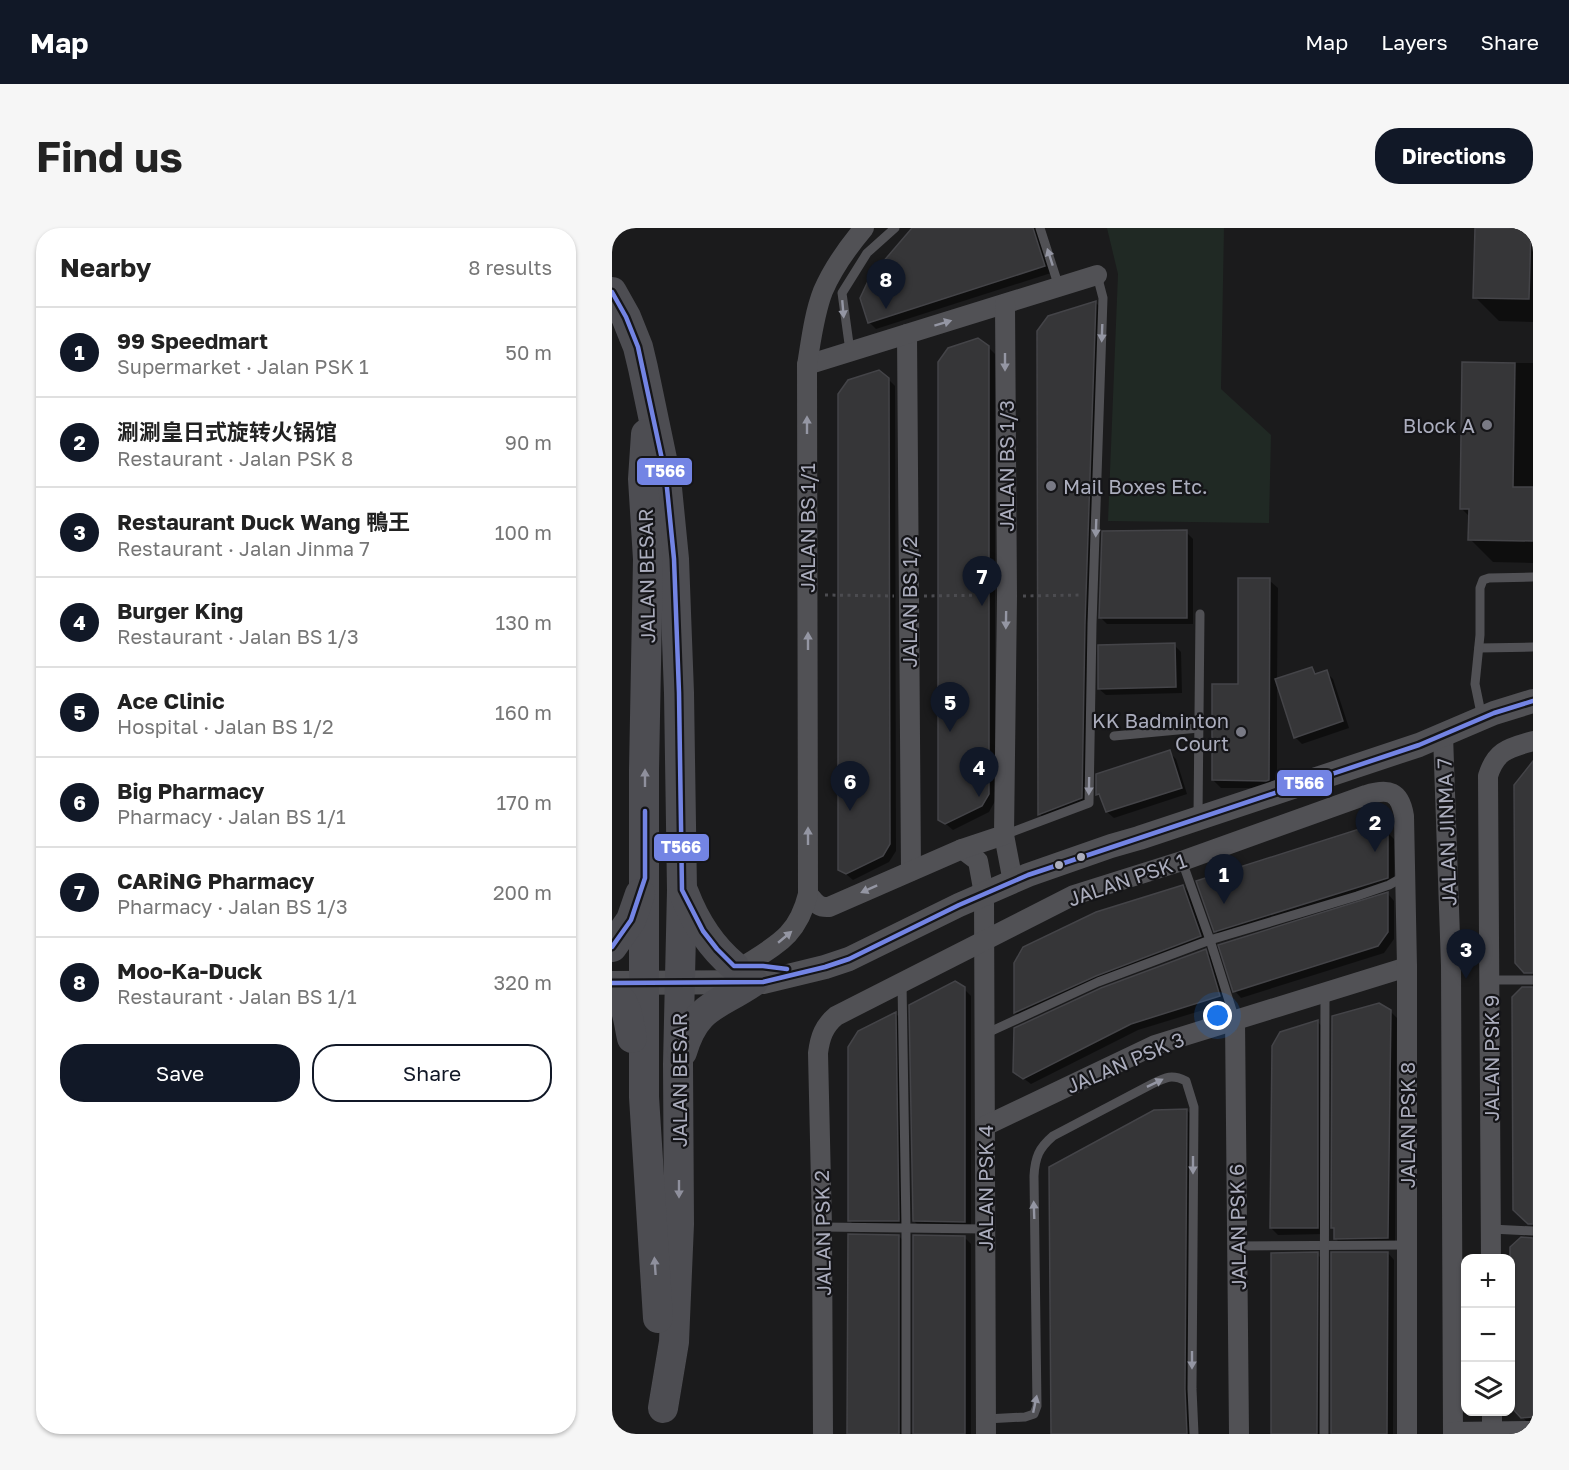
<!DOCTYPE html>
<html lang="en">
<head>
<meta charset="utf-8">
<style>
  body { margin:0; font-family:"Golos Text","Noto Sans SC",sans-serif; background:#f6f6f6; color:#222 }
  .controls { position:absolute; right:18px; bottom:18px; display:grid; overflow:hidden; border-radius:12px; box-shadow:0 2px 4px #0004 }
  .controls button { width:54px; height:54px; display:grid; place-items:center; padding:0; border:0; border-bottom:2px solid #e0e0e0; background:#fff; color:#222; font:30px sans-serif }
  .you { position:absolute; left:606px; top:788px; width:21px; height:21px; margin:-15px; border:4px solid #fff; border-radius:50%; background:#1a73e8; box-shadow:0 0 0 9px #1a73e833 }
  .badge { display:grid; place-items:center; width:39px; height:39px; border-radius:50%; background:#111827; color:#fff; font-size:20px; font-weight:700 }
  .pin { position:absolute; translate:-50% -50px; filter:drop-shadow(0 2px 3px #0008) }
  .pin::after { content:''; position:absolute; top:32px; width:21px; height:18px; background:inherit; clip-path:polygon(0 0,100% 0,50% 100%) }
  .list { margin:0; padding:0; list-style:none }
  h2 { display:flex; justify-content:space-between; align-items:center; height:78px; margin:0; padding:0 24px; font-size:26px }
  h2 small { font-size:20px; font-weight:400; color:#767676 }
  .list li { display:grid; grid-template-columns:39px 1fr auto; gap:18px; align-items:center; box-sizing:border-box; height:90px; padding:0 24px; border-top:2px solid #e0e0e0 }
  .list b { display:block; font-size:22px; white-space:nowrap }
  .list p { margin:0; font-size:20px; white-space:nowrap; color:#767676 }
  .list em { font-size:20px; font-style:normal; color:#767676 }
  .actions { display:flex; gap:12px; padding:18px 24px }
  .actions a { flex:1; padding:14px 0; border:2px solid #111827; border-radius:24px; text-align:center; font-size:21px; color:#111827 }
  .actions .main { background:#111827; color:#fff }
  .icon { flex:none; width:33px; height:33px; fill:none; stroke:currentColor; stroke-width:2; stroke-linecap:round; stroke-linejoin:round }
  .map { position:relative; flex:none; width:921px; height:1206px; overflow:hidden; border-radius:24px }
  header { display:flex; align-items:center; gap:36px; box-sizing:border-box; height:84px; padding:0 30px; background:#111827; color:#fff }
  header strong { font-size:28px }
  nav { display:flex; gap:33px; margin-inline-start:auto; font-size:21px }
  .intro { display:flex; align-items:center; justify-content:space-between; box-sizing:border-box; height:144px; padding:0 36px }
  h1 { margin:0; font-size:42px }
  .button { padding:15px 27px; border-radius:24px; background:#111827; color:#fff; font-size:21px; font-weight:700 }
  main { display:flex; gap:36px; padding:0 36px }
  aside { flex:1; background:#fff; border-radius:24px; box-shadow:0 2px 4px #0004 }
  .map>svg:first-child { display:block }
  .green { fill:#202924 }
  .shadow { fill:#0007 }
  .building { fill:#363638; stroke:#444448; stroke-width:1.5 }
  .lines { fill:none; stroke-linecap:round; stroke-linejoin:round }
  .path { stroke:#4c4c50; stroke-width:3; stroke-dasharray:3 4.5; stroke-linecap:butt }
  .service { stroke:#515155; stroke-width:9 }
  .minor { stroke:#515155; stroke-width:20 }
  .tertiary { stroke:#515155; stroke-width:24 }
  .primary { stroke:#4d4d52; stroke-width:30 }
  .bus-1-casing { stroke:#151518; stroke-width:9 }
  .bus-1 { stroke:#7384e4; stroke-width:4.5 }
  .oneway { fill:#9496a3 }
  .oneway2 { fill:#8f909d }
  .poi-dot { fill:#797a85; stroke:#151518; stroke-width:2 }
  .bus-dot { fill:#abadbd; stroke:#151518; stroke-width:2 }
  .labels { text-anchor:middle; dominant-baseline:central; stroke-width:4.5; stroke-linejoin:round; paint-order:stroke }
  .poi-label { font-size:20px; fill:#abadbd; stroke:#151518; text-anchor:end }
  .street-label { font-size:20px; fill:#abadbd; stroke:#151518 }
  .line-badge { stroke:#151518; stroke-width:2 }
  .badge-label { font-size:16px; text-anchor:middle; font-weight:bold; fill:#fff }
</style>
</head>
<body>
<header>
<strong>Map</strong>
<nav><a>Map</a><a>Layers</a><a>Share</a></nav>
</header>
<div class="intro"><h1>Find us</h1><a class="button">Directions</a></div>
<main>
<aside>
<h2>Nearby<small>8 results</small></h2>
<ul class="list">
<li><span class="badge">1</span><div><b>99 Speedmart</b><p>Supermarket · Jalan PSK 1</p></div><em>50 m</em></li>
<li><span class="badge">2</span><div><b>涮涮皇日式旋转火锅馆</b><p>Restaurant · Jalan PSK 8</p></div><em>90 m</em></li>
<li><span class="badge">3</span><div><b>Restaurant Duck Wang 鴨王</b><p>Restaurant · Jalan Jinma 7</p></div><em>100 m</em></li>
<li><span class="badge">4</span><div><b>Burger King</b><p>Restaurant · Jalan BS 1/3</p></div><em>130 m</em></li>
<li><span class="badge">5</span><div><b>Ace Clinic</b><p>Hospital · Jalan BS 1/2</p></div><em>160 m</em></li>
<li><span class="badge">6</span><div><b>Big Pharmacy</b><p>Pharmacy · Jalan BS 1/1</p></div><em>170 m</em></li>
<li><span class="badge">7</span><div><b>CARiNG Pharmacy</b><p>Pharmacy · Jalan BS 1/3</p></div><em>200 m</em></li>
<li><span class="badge">8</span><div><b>Moo-Ka-Duck</b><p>Restaurant · Jalan BS 1/1</p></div><em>320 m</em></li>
</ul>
<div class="actions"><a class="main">Save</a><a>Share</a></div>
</aside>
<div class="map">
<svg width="921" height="1206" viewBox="0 0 921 1206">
  <rect width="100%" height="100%" fill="#1b1b1c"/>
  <polygon class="green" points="495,0 612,0 609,161 659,207 657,295 496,293 506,46"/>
  <g class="shadow">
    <polygon points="303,0 430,0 439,45 264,101 257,94"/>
    <polygon points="864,0 921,0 921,94 887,93 863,69"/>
    <polygon points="484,75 490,81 477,577 434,593 428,586"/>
    <polygon points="376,119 383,126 383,573 377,584 341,602 328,591"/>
    <polygon points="851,135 921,135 921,335 881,334 858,311 858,289 849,280"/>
    <polygon points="276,151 283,158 284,623 277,634 241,652 228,641"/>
    <polygon points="574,304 581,311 581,396 495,396 488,389"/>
    <polygon points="657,352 666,360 665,452 700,441 706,447 714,444 721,451 737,500 690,516 683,509 665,457 665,560 609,560 601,552"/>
    <polygon points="562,417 569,424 570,465 494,467 487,461"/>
    <polygon points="557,524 564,531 575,566 502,590 495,584 491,572 485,566"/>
    <polygon points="775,604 782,611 782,656 610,710 604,703"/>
    <polygon points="571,658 578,665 595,715 491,754 410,791 403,785 403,735"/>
    <polygon points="776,666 782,673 782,711 772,725 629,770 623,763"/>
    <polygon points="593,723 600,729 614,775 526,802 419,856 403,844"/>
    <polygon points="352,761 359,768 359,1000 309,1000 302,993"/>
    <polygon points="778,783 785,790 783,1017 730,1017 723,1010 724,1002 721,999"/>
    <polygon points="283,785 290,792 293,999 244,999 237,992"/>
    <polygon points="706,794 712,801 712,1006 666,1007 659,1000"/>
    <polygon points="575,882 585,893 583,1173 585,1206 441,1206"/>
    <polygon points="287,1008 293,1015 293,1206 237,1206"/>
    <polygon points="352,1009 359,1016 359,1206 302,1206"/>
    <polygon points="921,1010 921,1196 917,1196 899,1177"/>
    <polygon points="776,1025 782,1032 781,1206 720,1206"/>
    <polygon points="705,1026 712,1033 711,1206 661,1206"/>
  </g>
  <g class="building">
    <polygon points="300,0 421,0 433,38 256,95 248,70 258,49"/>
    <polygon points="863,0 919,0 917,71 861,70"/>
    <polygon points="484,73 473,396 470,570 426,587 425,103 436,88"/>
    <polygon points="366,110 377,118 377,566 370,578 333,596 326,592 326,134 336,120"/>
    <polygon points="850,134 903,135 901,259 921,259 921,313 856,312 857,281 848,281"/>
    <polygon points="267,142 277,150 278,616 271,628 234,646 226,642 226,166 236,152"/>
    <polygon points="575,302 575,390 487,390 490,303"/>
    <polygon points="626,350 658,350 657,552 654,553 600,552 600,456 626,456"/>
    <polygon points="563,415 564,459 486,461 486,417"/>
    <polygon points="700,439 703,446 715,442 731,493 682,510 663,451"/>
    <polygon points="558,522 570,560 494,584 487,566 484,567 484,546"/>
    <polygon points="921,533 921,745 912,745 903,735 902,557"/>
    <polygon points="766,595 776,603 776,650 602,704 584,653"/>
    <polygon points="571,657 589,708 484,748 402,785 402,735 411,719 484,684"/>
    <polygon points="776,664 776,704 766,718 621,764 606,717"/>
    <polygon points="594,721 608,768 519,796 411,851 401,844 402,800 489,760"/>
    <polygon points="343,753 353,759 353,994 301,993 297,777"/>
    <polygon points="910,759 921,759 921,996 916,996 901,982 900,769"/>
    <polygon points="767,775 779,782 776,1010 722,1011 722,1000 719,1000 720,788"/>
    <polygon points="284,784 287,993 236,993 236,819 246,803"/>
    <polygon points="706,792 706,1000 658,1000 660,818 668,804"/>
    <polygon points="575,881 573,1161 575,1206 439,1206 437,939 542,882"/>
    <polygon points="236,1006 287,1007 287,1206 235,1206"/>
    <polygon points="301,1007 353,1008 353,1206 301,1206"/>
    <polygon points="909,1009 921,1010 921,1189 909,1190 898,1178 898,1019"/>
    <polygon points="706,1024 705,1206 659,1206 659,1025"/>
    <polygon points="719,1024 776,1024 775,1206 719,1206"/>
  </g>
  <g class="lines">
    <g class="path">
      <polyline points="213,367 282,368"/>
      <polyline points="312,368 378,367"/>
      <polyline points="411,368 471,367"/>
    </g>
    <g class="service">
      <polyline points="428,0 447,59"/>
      <polyline points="238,123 230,65 255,25 283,0"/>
      <polyline points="867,420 921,419"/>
      <polyline points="870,490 863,456 868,407 868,360 871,352 877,350 921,349"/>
      <polyline points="502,508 587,500"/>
      <polyline points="586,588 588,386"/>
      <polyline points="392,607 477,575 480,396 491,70 485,47"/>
      <polyline points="570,633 598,712 623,792"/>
      <polyline points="878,752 921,752"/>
      <polyline points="290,755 294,1000 294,1206"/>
      <polyline points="373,806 486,754 598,712 745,668 777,657 793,648"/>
      <polyline points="210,999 373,1001"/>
      <polyline points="879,1001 921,1003"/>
      <polyline points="625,1018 795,1017"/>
      <path d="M374 1191 413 1189 422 1186 425 1178 422 948C423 929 427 920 441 908L540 856C554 849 560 846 574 853L582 879 580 1161 582 1206"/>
      <polyline points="712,1206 713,765"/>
    </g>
    <g class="minor">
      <polyline points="295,106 299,643"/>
      <polyline points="195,137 485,47"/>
      <polyline points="831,507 839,738 841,1206"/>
      <polyline points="392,607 401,654"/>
      <polyline points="350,621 366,633 372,666 374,1206"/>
      <path d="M196 666C203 674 206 680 217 679L350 621 392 607 395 368 393 76"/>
      <path d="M132 738C166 716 186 707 196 666L195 137C199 113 202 86 211 63 221 40 236 19 252 0"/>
      <polyline points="623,792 627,1206"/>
      <polyline points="373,898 543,817 795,739"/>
      <path d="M879 1030 876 548C884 522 897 520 921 513"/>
      <polyline points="880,1184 880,1206"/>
      <polyline points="841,1204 921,1203"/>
      <path d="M211 1206 210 999 206 825C208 809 212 798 224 788L462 667 570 633 754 567C777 560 788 563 792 588L795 739V1206"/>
    </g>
    <polyline class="tertiary" points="0,755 151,754 213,739 237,731 347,677 416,647 499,618 527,610 807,517 882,485 921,473"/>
    <g class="primary">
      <polyline points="0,64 14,89 26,119 31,140 54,250 62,331 67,465 70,662 66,836 67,996 62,1114 51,1180"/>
      <polyline points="34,206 31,251 36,331 32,542 32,869 46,1090"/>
      <path d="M72 665C83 694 98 718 122 738"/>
      <polyline points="0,719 19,692 28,666"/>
      <path d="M0 764C16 773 16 793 20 810"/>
      <path d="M70 824C84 777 104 779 141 754"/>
    </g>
    <g class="bus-1-casing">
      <g id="bus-1">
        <polyline points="0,64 14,89 26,119 54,250 62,331 67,465 70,662 91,703 105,721 122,738 151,738 175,741"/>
        <polyline points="0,719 19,692 33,650 33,583"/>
        <polyline points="0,755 151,754 213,739 237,731 347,677 416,647 807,517 882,485 921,473"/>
      </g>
    </g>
    <use href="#bus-1" class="bus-1"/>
  </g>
  <defs><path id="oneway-solid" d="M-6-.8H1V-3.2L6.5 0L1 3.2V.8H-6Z" transform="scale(1.5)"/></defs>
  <g class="oneway">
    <use href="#oneway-solid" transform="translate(438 29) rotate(-108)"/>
    <use href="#oneway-solid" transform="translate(231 81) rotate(85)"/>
    <use href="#oneway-solid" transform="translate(331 95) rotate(-17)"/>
    <use href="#oneway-solid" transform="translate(490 105) rotate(92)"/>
    <use href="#oneway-solid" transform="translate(393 134) rotate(90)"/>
    <use href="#oneway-solid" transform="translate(195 197) rotate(-90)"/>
    <use href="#oneway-solid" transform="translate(484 300) rotate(92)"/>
    <use href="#oneway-solid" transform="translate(394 392) rotate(91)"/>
    <use href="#oneway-solid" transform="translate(196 413) rotate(-90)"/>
    <use href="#oneway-solid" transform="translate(477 558) rotate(91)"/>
    <use href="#oneway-solid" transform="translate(196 608) rotate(-90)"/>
    <use href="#oneway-solid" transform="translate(257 661) rotate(156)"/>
    <use href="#oneway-solid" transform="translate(173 709) rotate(-40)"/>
    <use href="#oneway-solid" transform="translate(543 855) rotate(-26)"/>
    <use href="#oneway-solid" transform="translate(581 937) rotate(90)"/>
    <use href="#oneway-solid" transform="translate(422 982) rotate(-92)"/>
    <use href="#oneway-solid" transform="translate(580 1132) rotate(90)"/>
    <use href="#oneway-solid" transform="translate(423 1176) rotate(-78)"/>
  </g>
  <g class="oneway2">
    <use href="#oneway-solid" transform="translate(33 550) rotate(-90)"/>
    <use href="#oneway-solid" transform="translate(67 961) rotate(90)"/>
    <use href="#oneway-solid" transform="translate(43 1038) rotate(-94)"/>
  </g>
  <g class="poi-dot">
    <circle cx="875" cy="197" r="6"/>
    <circle cx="439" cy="258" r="6"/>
    <circle cx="629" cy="504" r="6"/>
  </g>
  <g class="bus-dot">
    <circle cx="469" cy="629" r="5"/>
    <circle cx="447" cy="637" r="5"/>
  </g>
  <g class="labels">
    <g class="poi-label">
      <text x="863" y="197">Block A</text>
      <text x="451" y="258" text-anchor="start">Mail Boxes Etc.</text>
      <text x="617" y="492">KK Badminton<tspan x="617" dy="23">Court</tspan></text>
    </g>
    <g class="street-label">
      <text transform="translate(394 238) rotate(-90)">JALAN BS 1/3</text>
      <text transform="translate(195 300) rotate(-90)">JALAN BS 1/1</text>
      <text transform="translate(34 348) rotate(-91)">JALAN BESAR</text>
      <text transform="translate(297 374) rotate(-90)">JALAN BS 1/2</text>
      <text transform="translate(834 604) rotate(-92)">JALAN JINMA 7</text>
      <text transform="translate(515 651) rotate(-19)">JALAN PSK 1</text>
      <text transform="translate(879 830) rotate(-90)">JALAN PSK 9</text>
      <text transform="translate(513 834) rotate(-23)">JALAN PSK 3</text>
      <text transform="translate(67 852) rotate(-90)">JALAN BESAR</text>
      <text transform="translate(795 897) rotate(-90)">JALAN PSK 8</text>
      <text transform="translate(373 960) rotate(-90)">JALAN PSK 4</text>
      <text transform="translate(625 999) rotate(-91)">JALAN PSK 6</text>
      <text transform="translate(210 1005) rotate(-91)">JALAN PSK 2</text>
    </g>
  </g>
  <g class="line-badge">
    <rect x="24" y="229" width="57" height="29" rx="6" fill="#7384e4"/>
    <rect x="664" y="541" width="57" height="28" rx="6" fill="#7384e4"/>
    <rect x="41" y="605" width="57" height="29" rx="6" fill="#7384e4"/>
  </g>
  <g class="badge-label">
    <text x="53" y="249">T566</text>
    <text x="692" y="561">T566</text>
    <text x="69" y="625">T566</text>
  </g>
</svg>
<div class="controls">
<button>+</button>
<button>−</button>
<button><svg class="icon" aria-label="layers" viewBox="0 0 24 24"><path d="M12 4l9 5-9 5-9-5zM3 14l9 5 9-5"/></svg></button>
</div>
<div class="you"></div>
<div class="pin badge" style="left:612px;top:676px">1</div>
<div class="pin badge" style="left:763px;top:624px">2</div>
<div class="pin badge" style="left:854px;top:751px">3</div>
<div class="pin badge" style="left:367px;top:569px">4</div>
<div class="pin badge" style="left:338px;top:504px">5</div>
<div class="pin badge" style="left:238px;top:583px">6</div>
<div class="pin badge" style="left:370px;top:378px">7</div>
<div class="pin badge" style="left:274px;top:81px">8</div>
</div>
</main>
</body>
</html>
